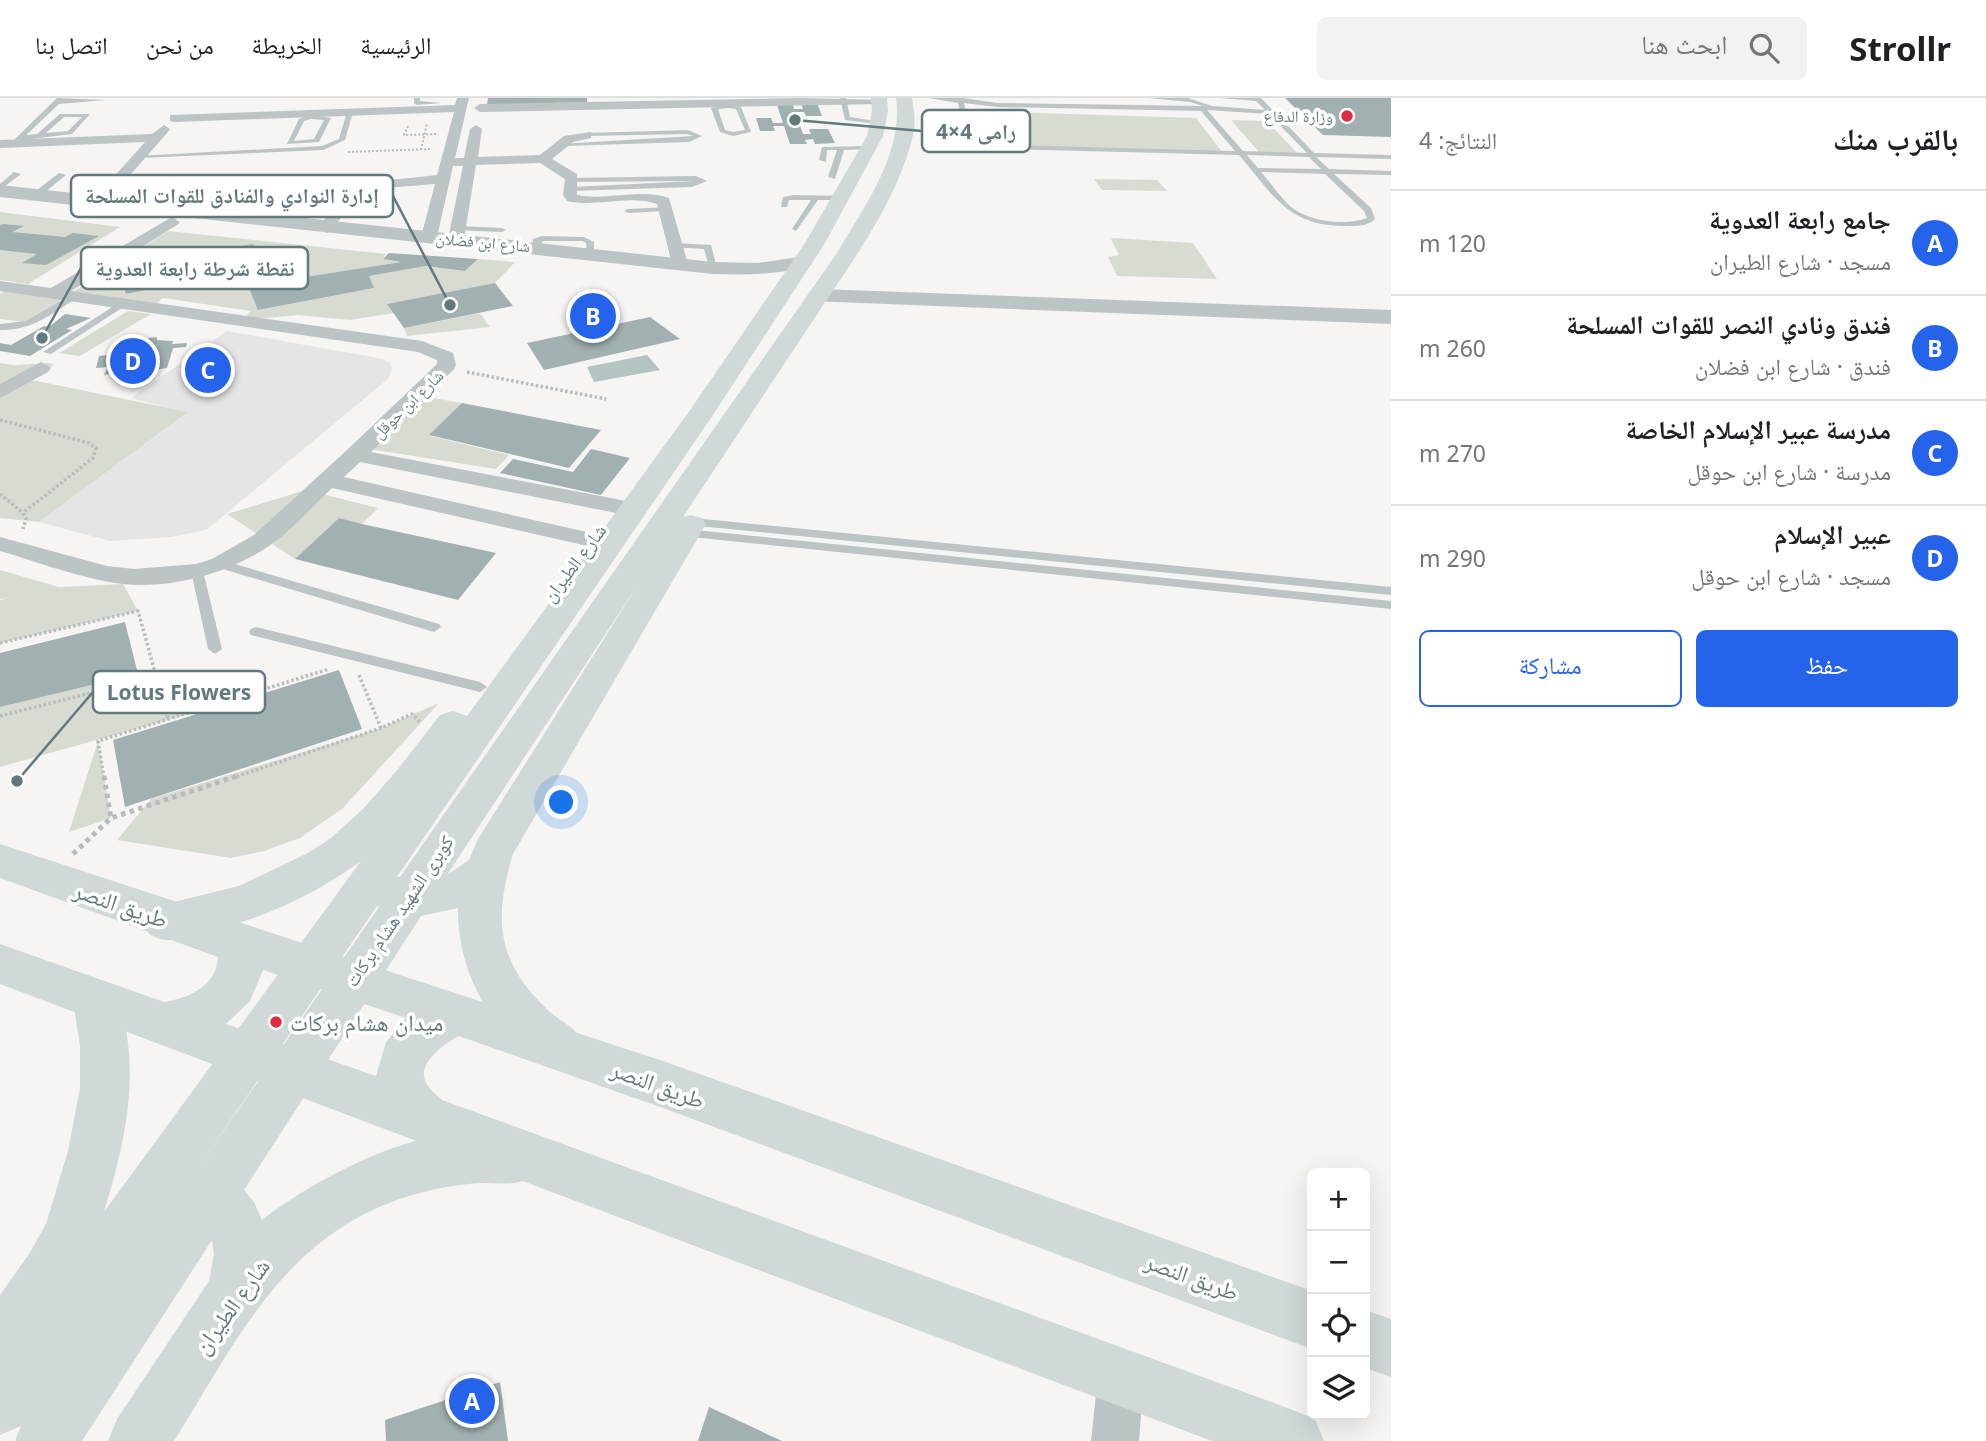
<!DOCTYPE html>
<html lang="ar">
<head>
<meta charset="utf-8">
<style>
  body { margin:0; font-family:"Noto Sans","Noto Naskh Arabic",sans-serif; background:#f2f2f2; color:#202124; direction:rtl }
  .controls { position:absolute; right:21px; bottom:21px; display:grid; overflow:hidden; border-radius:10px; box-shadow:0 7px 28px #0002 }
  .controls button { width:63px; height:63px; display:grid; place-items:center; padding:0; border:0; border-bottom:2px solid #e0e0e0; background:#fff; color:#202124; font:35px sans-serif }
  .you { position:absolute; left:562px; top:705px; width:24px; height:24px; margin:-18px; border:5px solid #fff; border-radius:50%; background:#1a73e8; box-shadow:0 0 0 10px #1a73e833 }
  .badge { display:grid; place-items:center; width:46px; height:46px; border-radius:50%; background:#2563eb; color:#fff; font-size:23px; font-weight:700 }
  .pin { position:absolute; translate:-50% -50%; border:4px solid #fff; box-shadow:0 2px 7px #0006 }
  .list { margin:0; padding:0; list-style:none }
  h2 { display:flex; justify-content:space-between; align-items:center; height:91px; margin:0; padding:0 28px; font-size:30px }
  h2 small { font-size:23px; font-weight:400; color:#757577 }
  .list li { display:grid; grid-template-columns:46px 1fr auto; gap:21px; align-items:center; box-sizing:border-box; height:105px; padding:0 28px; border-top:2px solid #e0e0e0 }
  .list b { display:block; font-size:26px; white-space:nowrap }
  .list p { margin:0; font-size:23px; white-space:nowrap; color:#757577 }
  .list em { font-size:23px; font-style:normal; color:#757577 }
  .actions { display:flex; gap:14px; padding:21px 28px }
  .actions a { flex:1; padding:16px 0; border:2px solid #2563eb; border-radius:10px; text-align:center; font-size:24px; color:#2563eb }
  .actions .main { background:#2563eb; color:#fff }
  .icon { flex:none; width:38px; height:38px; fill:none; stroke:currentColor; stroke-width:2; stroke-linecap:round; stroke-linejoin:round }
  .map { position:relative; flex:none; width:1391px; height:1343px; overflow:hidden; direction:ltr }
  header { display:flex; align-items:center; gap:42px; box-sizing:border-box; height:98px; padding:0 35px; background:#fff; border-bottom:2px solid #e0e0e0 }
  header strong { font-size:33px }
  nav { display:flex; gap:38px; margin-inline-start:auto; font-size:24px }
  .search { width:490px; height:63px; background:#f2f2f2; display:flex; align-items:center; gap:18px; box-sizing:border-box; padding:0 24px; border-radius:10px; color:#757577; font-size:26px }
  main { display:flex }
  aside { flex:1; background:#fff }
  .map>svg:first-child { display:block }
  .built { fill:#e4e5e4 }
  .green { fill:#d8dbd2; fill-rule:evenodd }
  .water { fill:#b3c4c3 }
  .building { fill:#a1b0b0 }
  .lines { fill:none; stroke-linecap:round; stroke-linejoin:round }
  .path-far2 { stroke:#b7bcbd; stroke-width:2; stroke-dasharray:2 2; stroke-linecap:butt }
  .path-far1 { stroke:#b7bcbd; stroke-width:3.5; stroke-dasharray:2.5 2.5; stroke-linecap:butt }
  .path { stroke:#b7bcbd; stroke-width:5; stroke-dasharray:4.5 4.5; stroke-linecap:butt }
  .service { fill:#bcc4c5; fill-rule:evenodd }
  .minor { fill:#bcc4c5; fill-rule:evenodd }
  .tertiary { fill:#bcc4c5; fill-rule:evenodd }
  .secondary { fill:#d0d8d8; fill-rule:evenodd }
  .trunk { fill:#d0d8d8; fill-rule:evenodd }
  .poi-dot { fill:#dc2d42; stroke:#fff; stroke-width:2.5 }
  .labels { text-anchor:middle; dominant-baseline:central; stroke-width:7; stroke-linejoin:round; paint-order:stroke }
  .far-poi-label { font-size:16px; fill:#627a7d; stroke:#fff; text-anchor:end }
  .far-street-label { font-size:16px; fill:#627a7d; stroke:#fff }
  .street-label { font-size:19px; fill:#627a7d; stroke:#fff }
  .near-street-label { font-size:23px; fill:#627a7d; stroke:#fff }
  .near-poi-label { font-size:23px; fill:#627a7d; stroke:#fff; text-anchor:start }
  .leader { fill:none; stroke:#627a7d; stroke-width:2.5 }
  .callout-dot { fill:#627a7d; stroke:#fff; stroke-width:2.5 }
  .callout { fill:#fff; stroke:#627a7d; stroke-width:2.5 }
  .callout-label { font-size:21px; text-anchor:middle; font-weight:bold; fill:#627a7d }
</style>
</head>
<body>
<header>
<strong>Strollr</strong>
<div class="search"><svg class="icon" aria-label="search" viewBox="0 0 24 24"><circle cx="10" cy="10" r="6"/><path d="M15 15l6 6"/></svg>ابحث هنا</div>
<nav><a>الرئيسية</a><a>الخريطة</a><a>من نحن</a><a>اتصل بنا</a></nav>
</header>
<main>
<aside>
<h2>بالقرب منك<small>النتائج: 4</small></h2>
<ul class="list">
<li><span class="badge">A</span><div><b>جامع رابعة العدوية</b><p>مسجد · شارع الطيران</p></div><em>120 m</em></li>
<li><span class="badge">B</span><div><b>فندق ونادي النصر للقوات المسلحة</b><p>فندق · شارع ابن فضلان</p></div><em>260 m</em></li>
<li><span class="badge">C</span><div><b>مدرسة عبير الإسلام الخاصة</b><p>مدرسة · شارع ابن حوقل</p></div><em>270 m</em></li>
<li><span class="badge">D</span><div><b>عبير الإسلام</b><p>مسجد · شارع ابن حوقل</p></div><em>290 m</em></li>
</ul>
<div class="actions"><a class="main">حفظ</a><a>مشاركة</a></div>
</aside>
<div class="map">
<svg width="1391" height="1343" viewBox="0 0 1391 1343">
  <rect width="100%" height="100%" fill="#f6f5f3"/>
  <polygon class="built" points="227,233 383,261 390,265 392,270 388,281 206,432 171,439 110,443 39,424 187,315 131,300"/>
  <g class="green">
    <polygon points="980,13 1196,20 1223,55 990,47"/>
    <polygon points="1231,22 1267,23 1297,55 1259,54"/>
    <polygon points="1094,81 1157,82 1167,93 1102,92"/>
    <polygon points="0,114 120,129 28,186 0,182"/>
    <path d="M168 133 386 156 383 161 401 164 248 188 259 212 374 190 369 178 426 168 465 173 478 161 515 164 495 185 388 206 394 215 350 222 298 217 242 222 251 213 163 200 153 208 73 194ZM266 168 126 196 117 174Z"/>
    <polygon points="1113,140 1193,145 1217,181 1117,178 1108,159 1119,157 1111,141"/>
    <polygon points="5,193 64,200 26,224 0,221 0,196"/>
    <polygon points="128,213 151,216 80,258 59,255"/>
    <polygon points="480,215 490,229 407,238 404,230"/>
    <polygon points="0,265 14,267 50,265 54,267 32,282 188,314 39,424 0,420"/>
    <polygon points="427,299 462,305 430,338 509,357 496,371 369,351"/>
    <polygon points="306,392 378,410 362,426 339,420 295,461 227,416"/>
    <polygon points="0,472 59,489 123,486 138,513 0,545 0,502 11,499 0,501"/>
    <polygon points="138,576 145,602 234,577 236,603 0,669 0,609"/>
    <polygon points="439,605 343,710 300,740 264,753 231,760 117,742 151,701 381,630"/>
    <polygon points="98,643 111,720 69,734"/>
  </g>
  <polygon class="water" points="647,257 660,272 594,284 587,269"/>
  <g class="building">
    <polygon points="488,0 587,0 587,4 487,7"/>
    <polygon points="1285,0 1391,0 1391,39 1323,37"/>
    <polygon points="817,5 822,18 806,18 804,14 795,14 803,36 811,36 809,31 828,31 835,45 815,46 813,41 805,42 807,46 790,46 784,28 773,28 775,33 760,33 756,20 771,20 773,25 783,25 777,7 793,7 794,11 803,11 801,6"/>
    <polygon points="346,92 324,119 220,107 240,97 262,94"/>
    <polygon points="3,126 24,128 12,134 65,139 73,135 99,138 46,167 22,165 37,156 0,152 0,127"/>
    <polygon points="253,146 267,168 126,196 117,173"/>
    <polygon points="389,155 478,161 465,173 426,168 369,178 374,190 258,212 248,188 401,164 383,161"/>
    <polygon points="495,185 513,208 404,230 387,206"/>
    <polygon points="65,216 91,220 66,231 72,232 30,258 0,253 0,245 11,247 44,228 49,229"/>
    <polygon points="650,219 680,241 544,272 527,245"/>
    <polygon points="157,239 157,242 173,243 172,246 187,245 186,249 173,250 167,270 121,277 121,274 104,277 108,269 96,270 99,258 109,257 111,249 130,242"/>
    <polygon points="462,305 601,332 569,370 429,337"/>
    <polygon points="591,351 630,360 601,397 500,375 513,361 573,374"/>
    <polygon points="339,420 362,426 496,455 458,502 295,461"/>
    <polygon points="125,524 138,576 0,609 0,555"/>
    <polygon points="339,572 362,631 125,709 113,642"/>
    <polygon points="500,1284 508,1343 386,1343 385,1322"/>
    <polygon points="709,1309 782,1343 698,1343"/>
  </g>
  <g class="lines">
    <g class="path-far2">
      <polyline points="408,28 404,37 437,36"/>
      <polyline points="421,52 427,25"/>
      <polyline points="348,54 430,51"/>
    </g>
    <g class="path-far1">
      <polyline points="467,274 606,301"/>
      <polyline points="0,322 89,345 96,350 93,360 23,415"/>
      <polyline points="0,396 23,415 26,421 23,431"/>
      <polyline points="0,545 138,513 168,621"/>
      <polyline points="359,577 381,630 412,616 421,625"/>
      <polyline points="0,618 154,579"/>
      <polyline points="104,680 98,643 329,571"/>
      <polyline points="232,680 381,630"/>
    </g>
    <g class="path">
      <polyline points="104,678 111,720"/>
      <polyline points="73,756 111,720 237,678"/>
    </g>
    <g class="service">
      <path d="M57 0 106 2 59 6 26 37 37 36 60 16H90L72 36 15 43V41ZM64 19H82L68 33 46 35Z"/>
      <polygon points="414,0 420,0 420,3 441,5 417,7 414,5"/>
      <polygon points="840,0 846,0 850,19 881,24 878,26 845,22"/>
      <path d="M929 0H963L997 5 1203 8 1190 4 1149 0H1188L1212 8 1265 12 1256 3 1220 0H1261L1314 55 1391 57V61L1316 59 1329 71 1391 73V77L1334 76 1371 110 1375 121C1367 129 1355 128 1344 128 1287 128 1272 95 1239 57L963 50 960 48 963 28 958 5ZM964 5 997 9 1201 13 1235 53 967 46 969 28ZM1207 12 1269 16 1307 55 1243 53ZM1247 57 1309 59 1321 71 1258 70ZM1261 74 1325 76 1364 113 1367 120C1346 128 1309 124 1291 109 1280 99 1271 85 1261 74Z"/>
      <path d="M729 6 741 9 751 34 733 38 720 34 711 10ZM729 10 736 11 745 32 733 34 725 32 718 11Z"/>
      <polygon points="350,12 353,14 345,42 323,52 140,60 136,58 322,48 339,41 347,14"/>
      <path d="M310 17 331 20 319 44 287 46 299 21ZM311 21 324 22 314 41 294 43 304 23Z"/>
      <polygon points="688,32 702,38 689,44 563,48 560,46 693,38 687,36 584,38 586,35"/>
      <polygon points="869,48 871,51 844,52 835,81 828,79 837,52 827,52 826,64 819,62 822,49"/>
      <polygon points="14,74 21,76 0,92 0,86"/>
      <polygon points="59,75 66,77 39,99 33,99 33,95"/>
      <polygon points="123,78 120,82 90,83 86,81"/>
      <polygon points="696,78 707,83 692,89 571,93 567,91 571,89 696,83 569,84 572,80"/>
      <polygon points="186,87 189,91 176,97 108,90 112,88 175,93"/>
      <polygon points="794,97 841,98 845,100 841,102 818,102 796,133 792,131 811,102 789,102 787,109 781,109 783,99"/>
      <polygon points="669,109 666,113 628,115 624,113 628,111"/>
      <polygon points="458,128 502,130 506,132 502,134 455,132"/>
      <polygon points="542,138 584,139 594,144 594,155 587,157 586,145 582,143 543,143 538,151 532,151 533,141"/>
      <polygon points="675,145 711,147 717,170 710,172 704,151 672,149 671,147"/>
      <path d="M72 196 77 199 75 201C51 217 30 233 0 232V226L26 223Z"/>
      <polygon points="120,204 128,206 51,256 43,254"/>
      <polygon points="693,420 1391,489 1391,497 689,427 687,424"/>
      <polygon points="686,431 1391,503 1391,511 682,438 682,432"/>
      <polygon points="221,462 439,526 441,529 434,534 216,469 215,466"/>
      <polygon points="197,469 203,473 222,551 215,556 208,551 191,473"/>
      <polygon points="256,529 480,584 487,589 480,594 251,537 249,534 251,531"/>
    </g>
    <g class="minor">
      <path d="M457 0H469L455 60H464L470 31 476 27 482 31 478 59 540 57 564 38 591 34V40L573 44 552 61 577 76V97C608 103 638 90 669 100L688 166 686 169H674L672 166 657 106C628 96 597 110 567 103L563 97 565 81 540 65 476 67 464 141 456 146 448 141 463 68H453L437 139 429 144 421 139 435 86 361 92 331 133 326 135 318 130 346 92C308 93 267 90 230 99 214 102 195 120 179 116L177 113C211 77 309 86 356 84 383 83 410 80 437 77L454 14 174 24 170 23V17L455 7Z"/>
      <polygon points="801,0 885,2 879,6 480,14 474,10 480,6"/>
      <polygon points="164,27 170,31 168,34 95,117 85,117 83,114 85,111 145,44 0,50 0,42 152,36"/>
      <path d="M172 119 180 124 177 127 71 193 422 243 453 255 456 267 454 271 371 354 616 401 624 403 627 408 624 413 616 415 360 364 344 379 600 437 604 442 600 447 592 449 332 390C312 409 292 432 269 448 223 479 158 495 104 483 69 476 34 463 0 453V439L107 468 134 471 196 466 212 461 254 437 347 352 437 266V262L418 254 0 193V183L51 190Z"/>
      <polygon points="41,264 51,270 48,274 0,300 0,286"/>
      <polygon points="1121,1255 1137,1262 1144,1278 1139,1343 1091,1343 1098,1278 1105,1262"/>
    </g>
    <g class="tertiary">
      <path d="M0 87 713 164 758 165 799 159 806 161 809 165 806 169C775 177 745 177 713 176L0 99Z"/>
      <polygon points="819,191 1391,212 1391,226 811,203 808,198 811,193"/>
    </g>
    <path class="secondary" d="M871 0H887L888 13 883 38 825 145 711 320 397 779H400L837 155C864 109 904 55 896 0H912C914 13 916 24 913 37 897 105 850 166 812 224 769 289 726 354 683 419L691 417 702 420 706 426 513 756C493 822 497 864 548 912 565 928 575 926 585 949L578 965 561 972C496 946 457 878 458 810L421 818 244 1092 254 1104 262 1122C327 1072 452 1008 534 1043L542 1061 534 1079C514 1088 504 1085 482 1085 458 1086 432 1091 409 1098 284 1137 238 1241 174 1343H108L117 1321 209 1183 214 1156 212 1142 82 1343H15L21 1328 0 1337V1197L29 1156 46 1126 68 1053 80 990V948L73 903 80 888 96 882 112 888C145 959 126 1043 104 1114L361 763C313 798 260 822 202 835 191 838 176 843 164 842 159 841 153 838 149 836L142 823 149 810 239 788 308 755 331 740 364 710 398 671 440 617 453 613 467 618 688 315 805 145 867 38 872 13ZM639 485 478 741 469 762 447 777ZM377 808 379 809 200 1067Z"/>
    <g class="trunk">
      <path d="M0 746 663 963 1312 1193V1251L663 1010 459 938C444 946 416 965 426 985 429 991 437 997 442 1002L1293 1312 1315 1321 1324 1343H1212L0 886V846L164 904C190 900 217 887 218 859L0 780ZM263 872 406 920 386 944 376 978 226 926 250 903Z"/>
      <polygon points="1365,1212 1391,1221 1391,1279 1365,1270"/>
    </g>
  </g>
  <g class="poi-dot">
    <circle cx="1347" cy="18" r="7"/>
    <circle cx="276" cy="924" r="7"/>
  </g>
  <g class="labels">
    <g class="far-poi-label">
      <text x="1333" y="18">وزارة الدفاع</text>
    </g>
    <g class="far-street-label">
      <text transform="translate(483 144) rotate(5)">شارع ابن فضلان</text>
      <text transform="translate(408 306) rotate(-44)">شارع ابن حوقل</text>
    </g>
    <g class="street-label">
      <text transform="translate(574 465) rotate(-53)">شارع الطيران</text>
      <text transform="translate(399 813) rotate(-56)">كوبرى الشهيد هشام بركات</text>
    </g>
    <g class="near-street-label">
      <text transform="translate(121 806) rotate(19)">طريق النصر</text>
      <text transform="translate(658 986) rotate(20)">طريق النصر</text>
      <text transform="translate(1192 1178) rotate(20)">طريق النصر</text>
      <text transform="translate(231 1208) rotate(-54)">شارع الطيران</text>
    </g>
    <g class="near-poi-label">
      <text x="290" y="924">ميدان هشام بركات</text>
    </g>
  </g>
  <path class="leader" d="M795 22L922 33M450 207L393 98M42 240L81 170M17 683L93 594"/>
  <g class="callout-dot">
    <circle cx="795" cy="22" r="7"/>
    <circle cx="450" cy="207" r="7"/>
    <circle cx="42" cy="240" r="7"/>
    <circle cx="17" cy="683" r="7"/>
  </g>
  <g class="callout">
    <rect x="922" y="12" width="108" height="42" rx="7"/>
    <rect x="71" y="77" width="322" height="42" rx="7"/>
    <rect x="81" y="149" width="227" height="42" rx="7"/>
    <rect x="93" y="573" width="172" height="42" rx="7"/>
  </g>
  <g class="callout-label">
    <text x="976" y="41">رامى 4×4</text>
    <text x="232" y="105">إدارة النوادي والفنادق للقوات المسلحة</text>
    <text x="195" y="178">نقطة شرطة رابعة العدوية</text>
    <text x="179" y="602">Lotus Flowers</text>
  </g>
</svg>
<div class="controls">
<button>+</button>
<button>−</button>
<button><svg class="icon" aria-label="locate" viewBox="0 0 24 24"><circle cx="12" cy="12" r="6"/><path d="M12 2v4M12 18v4M2 12h4M18 12h4"/></svg></button>
<button><svg class="icon" aria-label="layers" viewBox="0 0 24 24"><path d="M12 4l9 5-9 5-9-5zM3 14l9 5 9-5"/></svg></button>
</div>
<div class="you"></div>
<div class="pin badge" style="left:472px;top:1303px">A</div>
<div class="pin badge" style="left:593px;top:218px">B</div>
<div class="pin badge" style="left:208px;top:272px">C</div>
<div class="pin badge" style="left:133px;top:263px">D</div>
</div>
</main>
</body>
</html>
